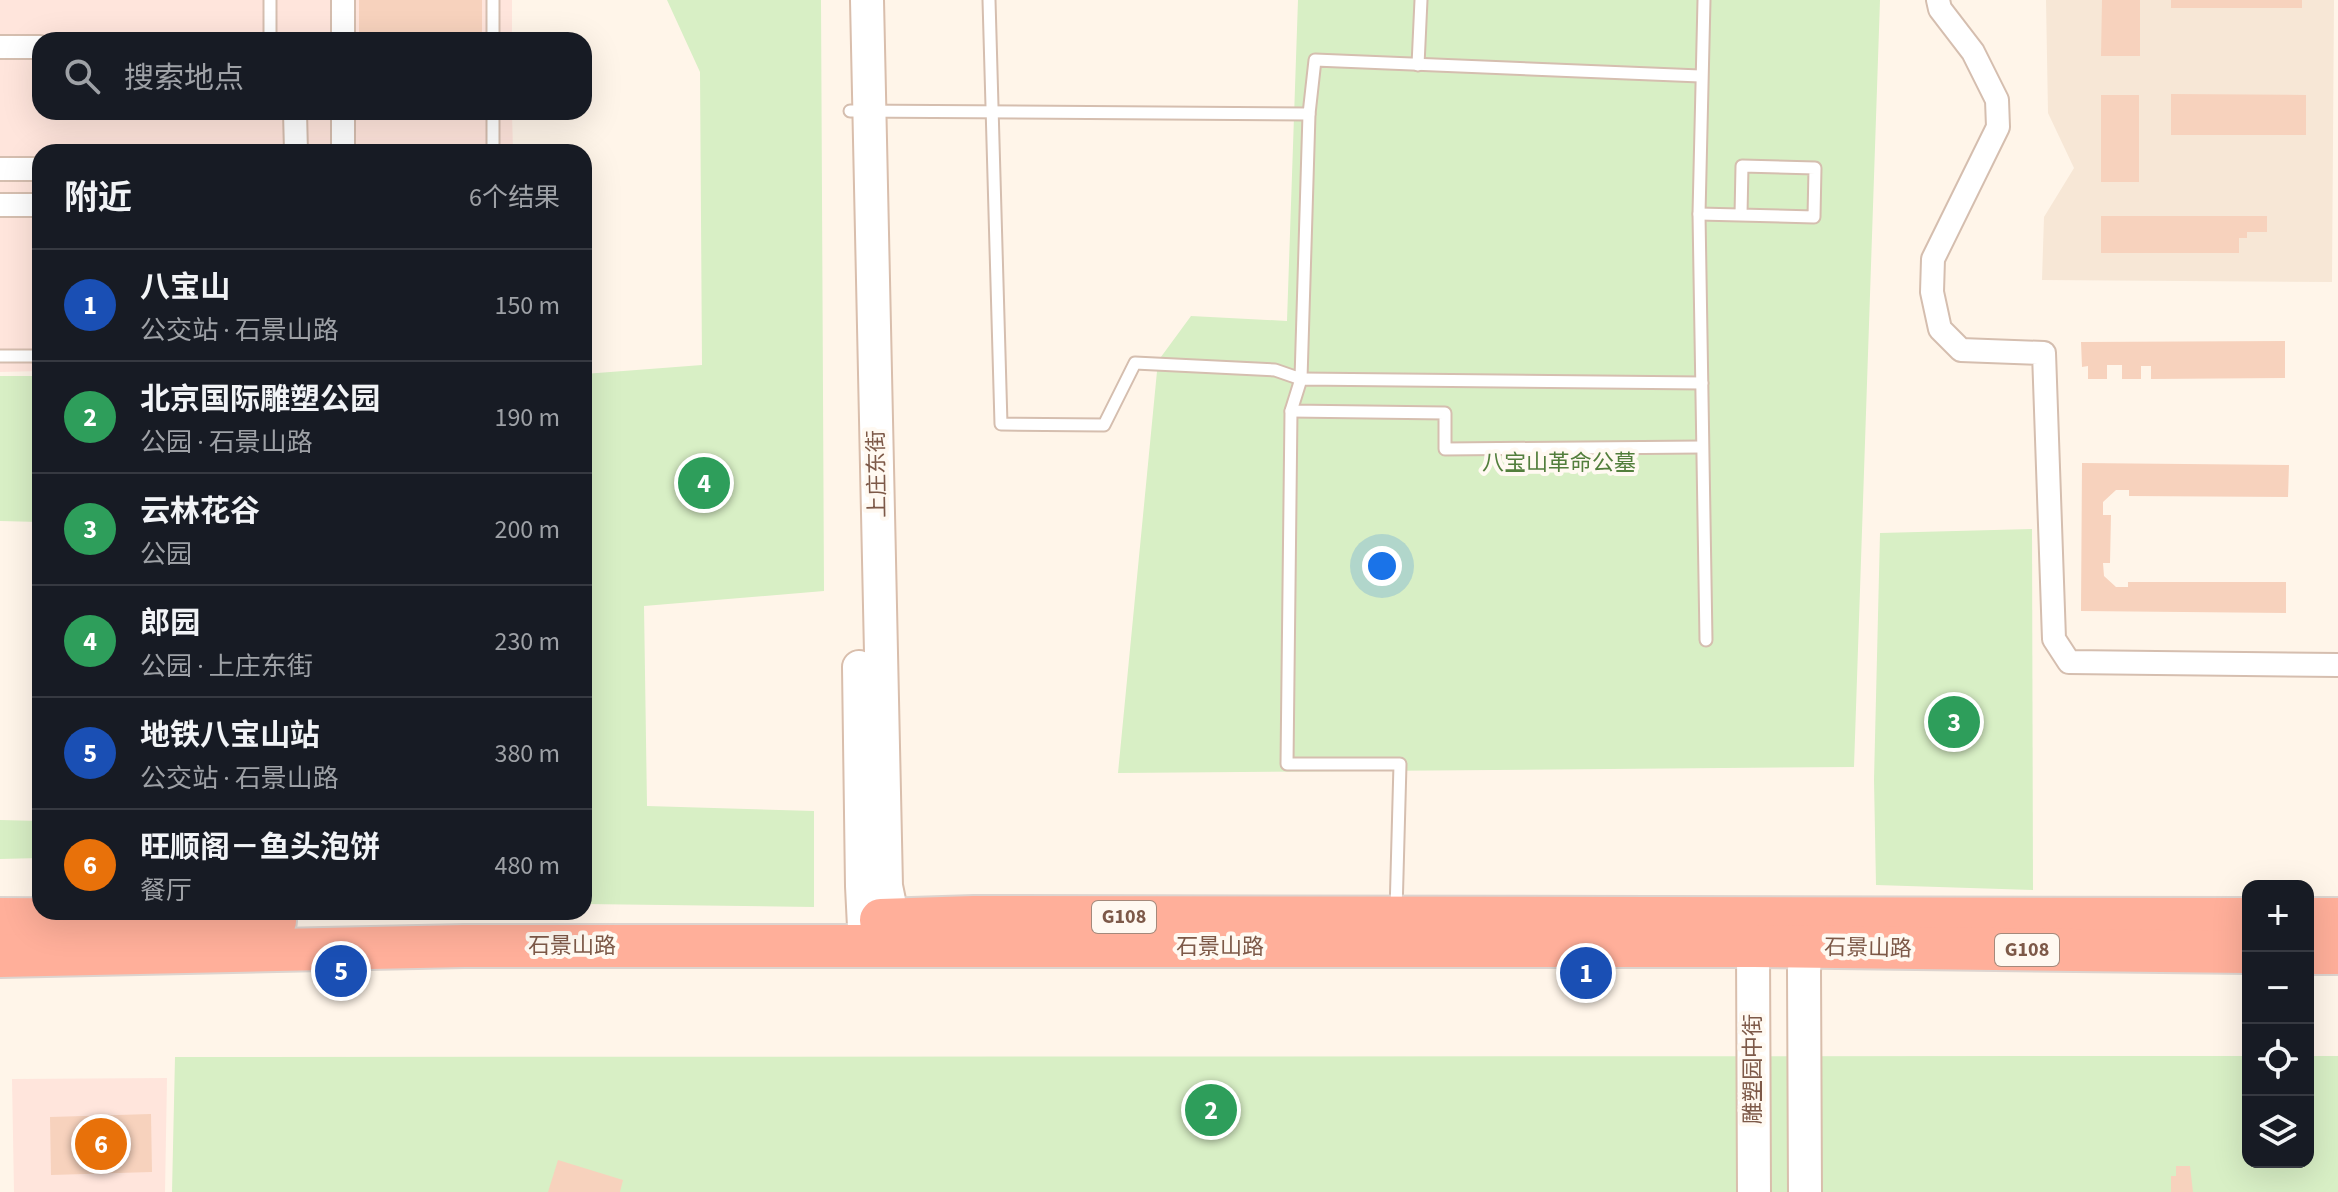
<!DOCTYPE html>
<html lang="zh">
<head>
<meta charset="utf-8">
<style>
  body { margin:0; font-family:"Source Sans 3","Noto Sans SC",sans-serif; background:#242831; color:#f1f3f6 }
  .controls { position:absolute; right:24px; bottom:24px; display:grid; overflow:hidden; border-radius:16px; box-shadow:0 8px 32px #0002 }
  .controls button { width:72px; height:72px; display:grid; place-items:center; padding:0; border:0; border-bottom:2px solid #363941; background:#171b24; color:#f1f3f6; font:40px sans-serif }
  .you { position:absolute; left:1382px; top:566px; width:28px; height:28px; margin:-20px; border:6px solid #fff; border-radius:50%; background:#1a73e8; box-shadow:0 0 0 12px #1a73e833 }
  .badge { display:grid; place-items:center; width:52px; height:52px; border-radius:50%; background:#1a73e8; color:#fff; font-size:26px; font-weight:700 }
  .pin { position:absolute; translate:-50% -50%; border:4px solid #fff; box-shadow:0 2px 8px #0006 }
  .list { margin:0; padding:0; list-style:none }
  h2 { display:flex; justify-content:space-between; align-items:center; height:104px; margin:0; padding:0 32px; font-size:34px }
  h2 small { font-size:26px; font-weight:400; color:#9ea1a6 }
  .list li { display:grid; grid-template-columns:52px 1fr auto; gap:24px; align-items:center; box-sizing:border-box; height:112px; padding:0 32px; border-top:2px solid #363941 }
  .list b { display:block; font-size:30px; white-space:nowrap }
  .list p { margin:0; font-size:26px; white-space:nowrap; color:#9ea1a6 }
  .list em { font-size:26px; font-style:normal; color:#9ea1a6 }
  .icon { flex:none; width:44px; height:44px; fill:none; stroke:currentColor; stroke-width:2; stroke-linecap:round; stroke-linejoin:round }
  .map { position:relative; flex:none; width:2338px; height:1192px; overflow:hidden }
  .search { position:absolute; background:#171b24; box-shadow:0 8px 32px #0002; left:32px; top:32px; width:560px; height:88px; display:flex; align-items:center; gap:20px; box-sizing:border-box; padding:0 28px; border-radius:24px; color:#9ea1a6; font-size:30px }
  .panel { position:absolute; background:#171b24; box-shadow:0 8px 32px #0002; left:32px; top:144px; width:560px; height:776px; border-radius:24px }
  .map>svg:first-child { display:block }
  .residential { fill:#f7e7d6 }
  .commercial { fill:#ffe5dc }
  .green { fill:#d8efc5 }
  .building { fill:#f7d2bd }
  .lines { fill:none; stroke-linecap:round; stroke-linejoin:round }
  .lane-casing { stroke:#d5beaf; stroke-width:15 }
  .street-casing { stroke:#d5beaf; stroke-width:26 }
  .secondary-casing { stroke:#d9beac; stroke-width:36 }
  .highway-casing { stroke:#ddd4cf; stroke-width:46 }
  .lane { stroke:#fff; stroke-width:11 }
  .street { stroke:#fff; stroke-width:22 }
  .secondary { stroke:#fff; stroke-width:32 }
  .highway { stroke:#ffaf9a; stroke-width:42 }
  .labels { text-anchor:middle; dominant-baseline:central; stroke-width:8; stroke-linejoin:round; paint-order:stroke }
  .shield { fill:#fff9f1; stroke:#a4897b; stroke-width:2 }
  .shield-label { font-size:20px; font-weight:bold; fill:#7d5948 }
  .park-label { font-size:22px; fill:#527e3c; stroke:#fff9f1 }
  .street-label { font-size:22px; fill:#7d5948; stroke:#fff9f1 }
</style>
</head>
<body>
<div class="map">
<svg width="2338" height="1192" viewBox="0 0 2338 1192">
  <rect width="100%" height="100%" fill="#fff5e9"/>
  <polygon class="residential" points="2046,0 2334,0 2332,282 2042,280 2044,217 2074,168 2048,113"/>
  <g class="commercial">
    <polygon points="0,0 512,0 512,40 40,40 40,112 512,112 513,152 40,152 40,371 0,372"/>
    <polygon points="167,1078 165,1192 14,1192 12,1079"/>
  </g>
  <g class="green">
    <polygon points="667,0 821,0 824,591 644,606 647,806 814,811 814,907 584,904 584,374 702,365 700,72"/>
    <polygon points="1298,0 1880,0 1854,767 1118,773 1158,361 1191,316 1287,321"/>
    <polygon points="0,376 40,376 40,522 0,521"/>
    <polygon points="2032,529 2033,890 1876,885 1874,780 1880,533"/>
    <polygon points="0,820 40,821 40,858 0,859"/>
    <polygon points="2248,1056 2248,1162 2308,1162 2308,1056 2338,1056 2338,1192 172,1192 175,1057"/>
  </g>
  <g class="building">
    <rect x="359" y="0" width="123" height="40"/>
    <polygon points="2102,0 2140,0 2140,56 2101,56"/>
    <rect x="2171" y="0" width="131" height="8"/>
    <polygon points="2171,94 2306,95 2306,135 2171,135"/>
    <rect x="2101" y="95" width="38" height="87"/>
    <polygon points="2101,216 2267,216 2267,232 2247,232 2247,238 2239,238 2239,253 2101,253"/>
    <polygon points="2285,341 2285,378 2151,379 2151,366 2141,366 2141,379 2122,379 2122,365 2107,365 2107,379 2088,379 2088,366 2082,367 2081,342"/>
    <polygon points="2082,463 2289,465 2288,497 2129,496 2129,490 2116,490 2103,502 2103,515 2111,515 2110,563 2103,563 2104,576 2116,587 2128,587 2128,582 2286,582 2286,613 2081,611"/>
    <polygon points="151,1114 152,1172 51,1175 50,1117"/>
    <polygon points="558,1160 623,1180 620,1192 548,1192"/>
    <polygon points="2176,1166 2190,1166 2193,1192 2171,1192 2171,1176 2176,1176"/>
  </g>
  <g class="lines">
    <g class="lane-casing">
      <g id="lane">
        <polyline points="270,0 270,40"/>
        <polyline points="989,0 1001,424 1104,425 1135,363 1275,370 1301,379 1309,114"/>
        <polyline points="1704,0 1699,214 1706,640"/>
        <polyline points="493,40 493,0"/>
        <polyline points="1418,65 1421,0"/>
        <polyline points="850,111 1309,114 1315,60 1700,76"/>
        <polyline points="493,112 493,152"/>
        <polyline points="1699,214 1814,217 1815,168 1742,166 1741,215"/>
        <polyline points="0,356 40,356"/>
        <polyline points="1702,383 1301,379 1291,411 1445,413 1445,449 1702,447"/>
        <polyline points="1291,411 1287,764 1400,764 1396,912"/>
      </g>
    </g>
    <g class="street-casing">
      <g id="street">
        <polyline points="343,0 343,40"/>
        <polyline points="1938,0 1940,9 1973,52 1997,100 1998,127 1933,259 1932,292 1940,329 1961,350 2044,353 2054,639 2069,662 2338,665"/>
        <polyline points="0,47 40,47"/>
        <polyline points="295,112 296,152"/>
        <polyline points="343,152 343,112"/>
        <polyline points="0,169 40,169"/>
        <polyline points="0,205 40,205"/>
      </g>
    </g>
    <g class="secondary-casing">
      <g id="secondary">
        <polyline points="867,0 886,886 893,920 894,940"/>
        <polyline points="859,667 862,886 865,947"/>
        <polyline points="1753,946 1754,1192"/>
        <polyline points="1805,1192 1804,970 1807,947"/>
      </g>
    </g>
    <g class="highway-casing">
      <g id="highway">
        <polyline points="0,919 275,921"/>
        <polyline points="2308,919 2338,919"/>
        <polyline points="881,920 974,917 2248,919"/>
        <polyline points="2308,953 2338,953"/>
        <polyline points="0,956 464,946 1753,946 2248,952"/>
      </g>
    </g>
    <use href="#lane" class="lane"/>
    <use href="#street" class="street"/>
    <use href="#secondary" class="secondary"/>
    <use href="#highway" class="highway"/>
  </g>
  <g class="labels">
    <g class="shield">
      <rect x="1092" y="901" width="64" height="32" rx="6"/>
      <rect x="1995" y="934" width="64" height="32" rx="6"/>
    </g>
    <g class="shield-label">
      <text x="1124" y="917">G108</text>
      <text x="2027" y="950">G108</text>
    </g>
    <g class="park-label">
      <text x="1559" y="463">八宝山革命公墓</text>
    </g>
    <g class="street-label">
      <text transform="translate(877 474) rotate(-91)">上庄东街</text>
      <text x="572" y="946">石景山路</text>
      <text x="1220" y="947">石景山路</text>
      <text transform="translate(1868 948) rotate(1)">石景山路</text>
      <text transform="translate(1753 1069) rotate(-90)">雕塑园中街</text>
    </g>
  </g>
</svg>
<div class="controls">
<button>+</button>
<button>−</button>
<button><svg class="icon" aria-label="locate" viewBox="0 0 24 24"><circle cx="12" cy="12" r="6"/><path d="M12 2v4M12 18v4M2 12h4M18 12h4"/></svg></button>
<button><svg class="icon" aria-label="layers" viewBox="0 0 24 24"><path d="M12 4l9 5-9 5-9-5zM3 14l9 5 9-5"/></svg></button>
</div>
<div class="you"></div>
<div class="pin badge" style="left:1586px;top:973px;background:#1a4fb4">1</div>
<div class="pin badge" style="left:1211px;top:1110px;background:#2e9e5b">2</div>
<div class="pin badge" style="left:1954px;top:722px;background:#2e9e5b">3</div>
<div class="pin badge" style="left:704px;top:483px;background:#2e9e5b">4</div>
<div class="pin badge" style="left:341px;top:971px;background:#1a4fb4">5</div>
<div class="pin badge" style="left:101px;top:1144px;background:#e8710a">6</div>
<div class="search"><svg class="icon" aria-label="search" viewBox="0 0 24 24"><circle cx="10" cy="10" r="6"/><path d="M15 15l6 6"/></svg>搜索地点</div>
<section class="panel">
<h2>附近<small>6个结果</small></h2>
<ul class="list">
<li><span class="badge" style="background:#1a4fb4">1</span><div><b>八宝山</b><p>公交站 · 石景山路</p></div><em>150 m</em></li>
<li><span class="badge" style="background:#2e9e5b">2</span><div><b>北京国际雕塑公园</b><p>公园 · 石景山路</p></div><em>190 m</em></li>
<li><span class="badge" style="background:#2e9e5b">3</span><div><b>云林花谷</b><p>公园</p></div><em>200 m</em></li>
<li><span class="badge" style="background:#2e9e5b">4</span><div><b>郎园</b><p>公园 · 上庄东街</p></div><em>230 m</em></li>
<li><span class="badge" style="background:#1a4fb4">5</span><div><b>地铁八宝山站</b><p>公交站 · 石景山路</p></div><em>380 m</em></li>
<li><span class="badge" style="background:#e8710a">6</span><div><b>旺顺阁－鱼头泡饼</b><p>餐厅</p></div><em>480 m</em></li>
</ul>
</section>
</div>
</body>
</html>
